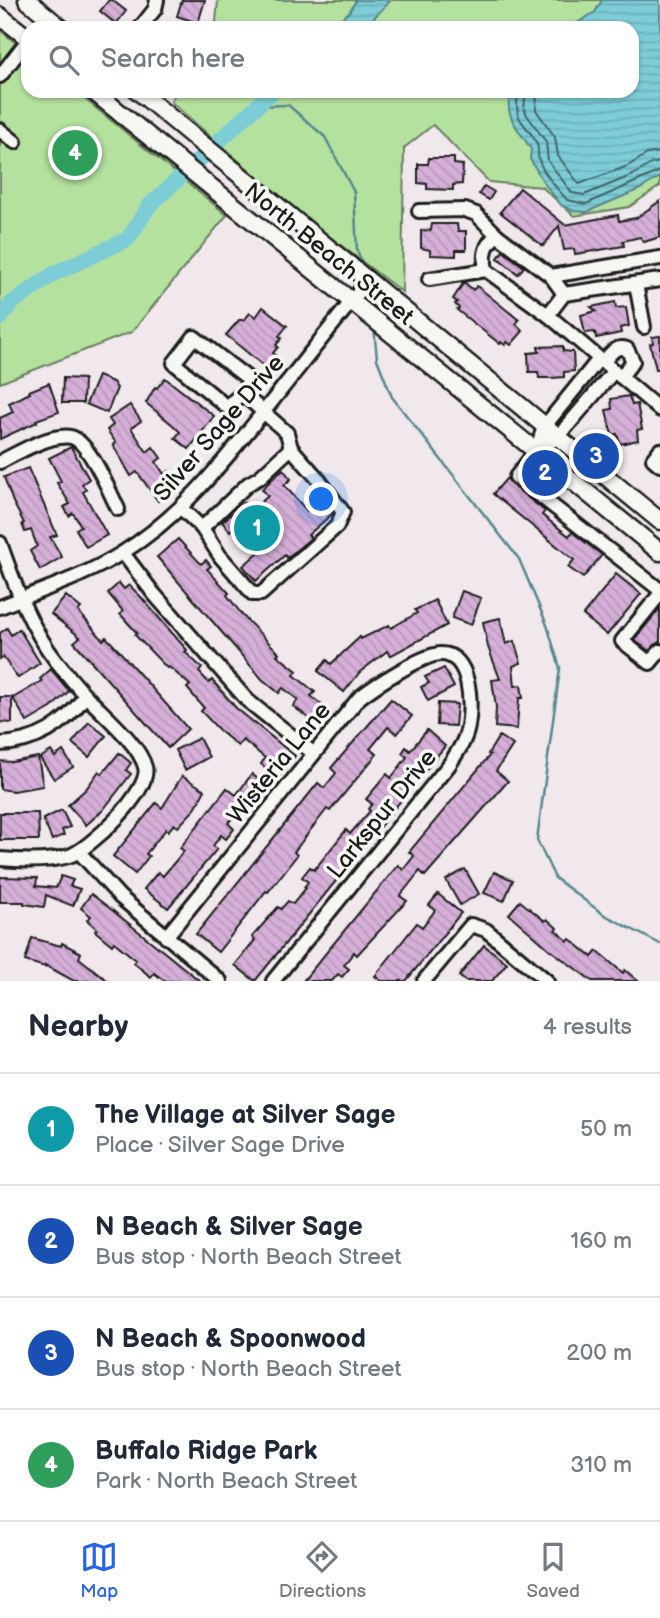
<!DOCTYPE html>
<html lang="en">
<head>
<meta charset="utf-8">
<style>
  body { margin:0; font-family:"Balsamiq Sans",sans-serif; background:#f2f2f3; color:#1f2937 }
  .you { position:absolute; left:322px; top:500px; width:24px; height:24px; margin:-18px; border:5px solid #fff; border-radius:50%; background:#1a73e8; box-shadow:0 0 0 10px #1a73e833 }
  .badge { display:grid; place-items:center; width:46px; height:46px; border-radius:50%; background:#2563eb; color:#fff; font-size:23px; font-weight:700 }
  .pin { position:absolute; translate:-50% -50%; border:4px solid #fff; box-shadow:0 2px 7px #0006 }
  .list { margin:0; padding:0; list-style:none }
  h2 { display:flex; justify-content:space-between; align-items:center; height:91px; margin:0; padding:0 28px; font-size:30px }
  h2 small { font-size:23px; font-weight:400; color:#747a83 }
  .list li { display:grid; grid-template-columns:46px 1fr auto; gap:21px; align-items:center; box-sizing:border-box; height:112px; padding:0 28px; border-top:2px solid #e0e1e3 }
  .list b { display:block; font-size:26px; white-space:nowrap }
  .list p { margin:0; font-size:23px; white-space:nowrap; color:#747a83 }
  .list em { font-size:23px; font-style:normal; color:#747a83 }
  .icon { flex:none; width:38px; height:38px; fill:none; stroke:currentColor; stroke-width:2; stroke-linecap:round; stroke-linejoin:round }
  .map { position:relative; flex:none; width:660px; height:981px; overflow:hidden }
  .search { position:absolute; background:#fff; box-shadow:0 2px 5px #0004; left:21px; right:21px; top:21px; height:77px; display:flex; align-items:center; gap:18px; box-sizing:border-box; padding:0 24px; border-radius:21px; color:#747a83; font-size:26px }
  .sheet { height:539px; background:#fff }
  nav { display:flex; justify-content:space-around; align-items:center; box-sizing:border-box; height:98px; border-top:2px solid #e0e1e3; background:#fff; font-size:19px; color:#747a83 }
  nav a { display:grid; justify-items:center; gap:4px }
  nav .on { color:#2563eb }
  .map>svg:first-child { display:block }
  .green { fill:#b5e19f; stroke:#687e5e; stroke-width:2 }
  .water { fill:url(#water-rules); stroke:#56868c; stroke-width:2 }
  .lines { fill:none; stroke-linecap:round; stroke-linejoin:round }
  .shore { stroke:#436367; stroke-width:2 }
  .stream { stroke:#56868c; stroke-width:2.5 }
  .river { stroke:#7dcdd7; stroke-width:16 }
  .building { fill:url(#building-back-hatch); stroke:#1c1c1c; stroke-width:2 }
  .minor-casing { stroke:#1c1c1c; stroke-width:18 }
  .major-casing { stroke:#1c1c1c; stroke-width:21 }
  .minor { stroke:#f6f6f2; stroke-width:12 }
  .major { stroke:#f6f6f2; stroke-width:16 }
  .labels { text-anchor:middle; dominant-baseline:central; stroke-width:7; stroke-linejoin:round; paint-order:stroke }
  .street-label { font-size:24px; fill:#1c1c1c; stroke:#f6f6f2 }
</style>
</head>
<body>
<div class="map">
<svg width="660" height="981" viewBox="0 0 660 981">
  <defs>
    <pattern id="water-rules" width="6" height="5" patternUnits="userSpaceOnUse" patternTransform="scale(1.75)"><rect width="6" height="5" fill="#7dcdd7"/><path d="M0 2.5h6" fill="none" stroke="#6bafb8"/></pattern>
    <pattern id="building-back-hatch" width="6" height="6" patternUnits="userSpaceOnUse" patternTransform="scale(1.75)"><rect width="6" height="6" fill="#d6afd8"/><path d="M-1 5l2 2M0 0l6 6M5-1l2 2" fill="none" stroke="#b796b9"/></pattern>
  </defs>
  <rect width="100%" height="100%" fill="#f0e8ed"/>
  <filter id="ink" filterUnits="userSpaceOnUse"><feTurbulence type="fractalNoise" baseFrequency=".0143" numOctaves="2"/><feDisplacementMap in="SourceGraphic" scale="14" xChannelSelector="R" yChannelSelector="G"/><feConvolveMatrix kernelMatrix="1 2 1 2 8 2 1 2 1" color-interpolation-filters="sRGB"/></filter>
  <g filter="url(#ink)">
    <g class="green">
      <polygon points="218,0 660,0 660,186 629,207 574,216 542,187 489,182 433,125 404,148 402,292 301,215 171,102 176,91 632,91 632,28 212,28 216,22"/>
      <polygon points="0,30 28,53 28,91 75,91 227,215 132,332 0,383"/>
    </g>
    <g class="water">
      <polygon points="356,0 391,0 364,28 347,28 339,20 349,12"/>
      <path d="M602 0H660V177L640 189 587 212 574 211 562 206 544 183 530 159 531 149C520 131 501 114 512 91H632V28H569L595 12Z"/>
    </g>
    <g class="lines">
      <g class="shore">
        <path d="M518 91C514 127 524 117 537 144 539 150 537 155 539 160 543 174 558 189 567 200L586 204 660 171"/>
        <polyline points="526,91 524,108 527,115 546,142 548,161 572,193 584,195 633,175 651,164 660,162"/>
        <polyline points="537,91 536,110 555,137 558,156 579,184 628,166 647,154 660,152"/>
      </g>
      <g class="stream">
        <polyline points="255,106 288,105 325,137 354,192 357,251 365,269"/>
        <polyline points="370,289 372,310"/>
        <polyline points="374,327 377,359 392,397 519,559 547,625 560,668 537,840 555,878 603,914 660,944"/>
      </g>
      <polyline class="river" points="0,318 12,303 55,273 128,239 149,206 273,91"/>
    </g>
    <g class="building">
      <polygon points="109,0 112,0 126,11 116,24 100,11"/>
      <polygon points="182,0 205,0 198,23 177,16"/>
      <polygon points="429,158 454,158 454,164 463,165 462,184 453,185 453,190 427,189 427,184 418,183 418,164 428,164"/>
      <polygon points="484,186 494,192 489,200 479,194"/>
      <polygon points="520,188 565,225 618,215 619,221 636,218 660,201 660,237 644,242 640,237 623,241 624,246 575,254 574,249 564,250 559,226 543,246 500,212"/>
      <polygon points="432,224 457,224 458,231 466,231 466,250 456,250 456,256 430,255 430,250 421,248 421,231 431,230"/>
      <polygon points="503,251 524,267 518,274 498,258"/>
      <polygon points="464,282 473,290 477,286 519,320 516,324 523,331 511,345 507,342 505,345 501,342 500,344 457,310 459,308 455,304 457,302 453,299"/>
      <polygon points="615,302 616,308 626,307 629,326 620,328 621,333 596,338 595,332 585,333 581,315 596,311 591,307"/>
      <polygon points="263,307 287,326 279,336 282,338 276,345 278,347 273,353 275,355 265,367 226,335 239,320 244,320 250,313 256,317"/>
      <polygon points="660,336 660,369 656,369 650,344 653,343 652,337"/>
      <polygon points="563,346 563,351 573,352 574,371 564,372 564,377 551,378 539,378 538,372 529,372 528,353 539,352 538,347"/>
      <polygon points="98,376 113,382 117,388 107,413 86,404"/>
      <polygon points="63,378 84,379 83,403 62,403"/>
      <polygon points="165,378 214,416 189,449 175,438 180,432 174,426 146,403 155,387 157,388"/>
      <polygon points="49,383 59,412 36,420 37,422 0,439 0,418 13,412 9,403 30,393 29,391"/>
      <polygon points="629,396 632,405 637,404 642,429 637,430 638,440 620,444 617,434 612,435 606,410 612,409 611,399"/>
      <polygon points="130,405 141,421 131,428 147,452 153,447 161,458 156,462 164,474 169,471 179,485 158,501 137,472 131,476 113,445 116,443 107,430 113,425 109,419"/>
      <polygon points="71,447 89,479 82,484 86,490 83,492 107,535 86,547 76,529 81,526 73,513 69,516 64,507 70,504 57,483 61,481 49,458"/>
      <polygon points="28,468 57,535 50,537 62,557 40,570 30,551 37,546 31,530 25,532 22,524 24,523 13,502 4,477"/>
      <polygon points="283,469 291,479 284,485 307,511 322,498 333,513 308,535 311,538 287,558 285,555 256,581 243,566 259,552 236,525 230,531 222,522 244,503 251,511 268,496 262,489"/>
      <polygon points="507,478 511,484 545,511 542,515 569,536 572,532 602,555 583,578 568,567 574,560 493,494"/>
      <polygon points="178,539 201,564 206,560 211,566 207,569 229,593 227,595 243,616 279,653 277,655 297,671 294,675 315,692 311,696 331,713 320,727 293,706 298,700 283,688 279,693 262,679 157,557"/>
      <polygon points="616,574 641,594 607,635 583,615"/>
      <polygon points="119,583 124,589 129,585 140,596 187,650 185,652 202,668 199,672 209,683 212,680 236,708 295,756 278,777 261,764 265,758 243,740 238,746 219,730 201,711 204,708 187,688 190,685 169,667 167,668 135,635 137,633 120,614 123,611 108,593"/>
      <polygon points="462,591 481,598 471,625 452,618"/>
      <polygon points="66,596 81,608 78,611 103,640 106,637 121,653 188,729 168,748 74,642 80,637 51,614"/>
      <polygon points="435,600 447,625 390,656 387,651 360,672 344,692 318,671 327,660 331,664 360,637 361,639 389,625 391,628 417,613 415,610"/>
      <polygon points="660,608 660,642 649,651 634,640"/>
      <polygon points="500,618 506,644 514,641 521,663 513,666 515,686 521,685 523,698 519,698 517,729 495,727 496,707 492,680 500,679 488,647 483,622"/>
      <polygon points="7,628 11,635 19,629 40,663 18,678 3,657 0,659 0,633"/>
      <polygon points="444,668 454,687 428,701 421,687 429,683 425,677"/>
      <polygon points="51,669 69,691 51,708 27,722 13,698 42,681 40,679"/>
      <polygon points="0,697 12,697 12,723 0,722"/>
      <polygon points="391,699 412,716 397,734 388,727 370,749 377,754 330,811 327,809 309,832 294,852 297,855 281,876 268,892 266,891 218,952 196,934 318,783 324,788 336,773 331,768"/>
      <polygon points="438,703 457,704 455,726 437,725"/>
      <polygon points="89,722 106,736 89,757 72,743"/>
      <polygon points="427,730 445,746 255,981 235,965 255,940 252,937 278,907 281,909 288,901 293,904 306,888 304,887 308,882 302,877 310,867 314,870 346,830 350,834 370,811 368,809 372,804 366,799 387,774 391,778 407,757 402,753 406,747 410,751"/>
      <polygon points="499,736 513,745 496,771 508,781 425,876 420,871 400,896 407,901 357,955 354,952 344,965 349,969 342,977 338,974 332,981 303,981 398,865 403,870 414,856 409,852 490,755 488,754"/>
      <polygon points="199,738 209,757 185,770 175,750"/>
      <polygon points="51,751 55,757 63,751 73,767 54,779 40,758"/>
      <polygon points="119,753 131,763 126,770 131,774 103,810 86,825 68,805 86,789 99,771 102,774"/>
      <polygon points="38,757 43,786 13,791 0,789 0,761 12,762"/>
      <polygon points="252,774 267,787 243,816 237,812 228,823 234,829 226,839 221,835 213,846 217,849 168,908 144,889 158,872 163,876 184,851 180,848 227,788 236,795"/>
      <polygon points="182,776 205,790 194,810 178,827 174,824 168,831 166,829 146,854 149,856 135,874 113,856 156,803 162,808"/>
      <polygon points="62,810 70,827 62,830 64,835 52,840 43,819"/>
      <polygon points="0,813 38,813 39,840 0,840"/>
      <polygon points="465,869 479,894 460,905 446,880"/>
      <polygon points="494,872 513,880 504,901 484,893"/>
      <polygon points="61,876 73,880 70,886 80,889 73,906 46,895 44,907 24,904 24,902 0,902 0,877 37,878 36,886 56,888"/>
      <polygon points="91,894 112,910 200,981 165,981 154,973 151,977 134,963 136,960 114,942 112,945 95,931 97,929 87,920 91,916 81,908"/>
      <polygon points="438,894 461,913 406,981 381,981 375,976 417,923 422,927 431,916 435,910 429,905"/>
      <polygon points="520,901 545,921 547,919 557,928 555,930 568,941 570,939 592,957 597,951 623,973 625,970 638,981 592,981 549,949 509,914"/>
      <polygon points="32,938 61,946 62,943 81,953 79,958 108,981 74,981 45,965 45,967 25,961"/>
      <polygon points="484,945 507,963 492,981 465,981 459,976"/>
    </g>
    <g class="lines">
      <g class="minor-casing">
        <g id="minor">
          <polyline points="140,28 155,9 157,0"/>
          <polyline points="0,76 28,40"/>
          <polyline points="0,130 15,142"/>
          <polyline points="419,211 465,210 476,214 497,235 551,276 564,294"/>
          <path d="M497 235C485 244 483 255 486 270L548 315 660 410"/>
          <polyline points="551,276 660,258"/>
          <polyline points="429,279 486,270"/>
          <polyline points="636,284 644,327"/>
          <polyline points="548,315 564,294 660,280"/>
          <path d="M603 362C611 354 615 345 627 349L633 361 621 377"/>
          <polyline points="614,371 557,438 536,451 516,477 660,590"/>
          <polyline points="660,450 653,459 660,465"/>
          <polyline points="536,451 544,427 599,359"/>
          <path d="M0 462C17 453 52 433 71 437 89 441 110 493 118 509"/>
          <polyline points="181,508 202,528 248,484 260,477 291,448 287,433 242,393 250,380 194,337 174,363 227,407 242,393"/>
          <polyline points="202,528 220,556 253,594 261,594 337,526 343,512 320,481 291,448"/>
          <path d="M0 543C15 585 29 626 57 662 67 674 77 687 88 698 105 716 139 744 145 767 152 790 89 850 69 856 48 862 22 861 0 859"/>
          <polyline points="123,553 154,594 248,701 313,753"/>
          <polyline points="660,594 622,641 650,663 660,651"/>
          <path d="M0 607C41 590 84 577 122 553 179 518 220 466 261 415 297 370 332 325 368 281"/>
          <path d="M0 744C37 742 64 726 85 696"/>
          <polyline points="79,852 120,897 220,981"/>
          <path d="M166 937 359 698C374 686 422 655 440 654 471 653 472 704 468 726 466 740 457 753 449 765L273 981"/>
          <polyline points="424,981 471,925 486,930 547,981"/>
        </g>
      </g>
      <g class="major-casing">
        <g id="major">
          <polyline points="27,0 61,28"/>
          <polyline points="0,16 28,38"/>
          <polyline points="93,91 660,552"/>
          <polyline points="138,91 660,521"/>
        </g>
      </g>
      <use href="#minor" class="minor"/>
      <use href="#major" class="major"/>
    </g>
  </g>
  <g class="labels">
    <g class="street-label">
      <text transform="translate(329 254) rotate(39)">North Beach Street</text>
      <text transform="translate(219 428) rotate(-49)">Silver Sage Drive</text>
      <text transform="translate(279 763) rotate(-51)">Wisteria Lane</text>
      <text transform="translate(382 814) rotate(-51)">Larkspur Drive</text>
    </g>
  </g>
</svg>
<div class="you"></div>
<div class="pin badge" style="left:257px;top:528px;background:#0f9aa8">1</div>
<div class="pin badge" style="left:545px;top:473px;background:#1a4fb4">2</div>
<div class="pin badge" style="left:596px;top:456px;background:#1a4fb4">3</div>
<div class="pin badge" style="left:75px;top:153px;background:#2e9e5b">4</div>
<div class="search"><svg class="icon" aria-label="search" viewBox="0 0 24 24"><circle cx="10" cy="10" r="6"/><path d="M15 15l6 6"/></svg>Search here</div>
</div>
<section class="sheet">
<h2>Nearby<small>4 results</small></h2>
<ul class="list">
<li><span class="badge" style="background:#0f9aa8">1</span><div><b>The Village at Silver Sage</b><p>Place · Silver Sage Drive</p></div><em>50 m</em></li>
<li><span class="badge" style="background:#1a4fb4">2</span><div><b>N Beach &amp; Silver Sage</b><p>Bus stop · North Beach Street</p></div><em>160 m</em></li>
<li><span class="badge" style="background:#1a4fb4">3</span><div><b>N Beach &amp; Spoonwood</b><p>Bus stop · North Beach Street</p></div><em>200 m</em></li>
<li><span class="badge" style="background:#2e9e5b">4</span><div><b>Buffalo Ridge Park</b><p>Park · North Beach Street</p></div><em>310 m</em></li>
</ul>
</section>
<nav>
<a class="on"><svg class="icon" aria-label="map" viewBox="0 0 24 24"><path d="M3 6l6-2 6 2 6-2v14l-6 2-6-2-6 2zM9 4v14M15 6v14"/></svg>Map</a>
<a><svg class="icon" aria-label="directions" viewBox="0 0 24 24"><path d="M12 3l9 9-9 9-9-9zM9 14v-3h6M13 9l2 2-2 2"/></svg>Directions</a>
<a><svg class="icon" aria-label="saved" viewBox="0 0 24 24"><path d="M7 4h10v16l-5-4-5 4z"/></svg>Saved</a>
</nav>
</body>
</html>
